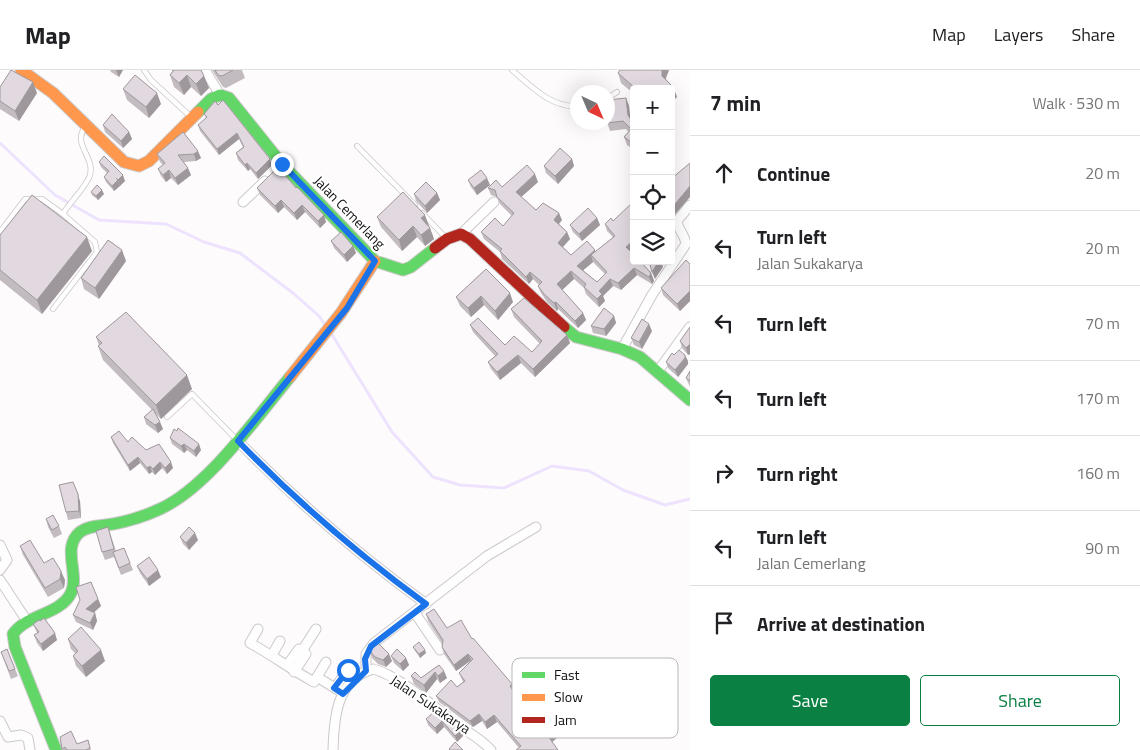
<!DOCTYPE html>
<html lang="en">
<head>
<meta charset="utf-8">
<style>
  body { margin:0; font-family:"Titillium Web",sans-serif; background:#f2f2f2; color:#202124 }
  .controls { position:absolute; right:15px; top:15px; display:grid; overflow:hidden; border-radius:5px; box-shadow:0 5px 20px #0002 }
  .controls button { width:45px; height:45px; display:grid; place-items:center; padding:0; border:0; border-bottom:1px solid #e0e0e0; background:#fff; color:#202124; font:25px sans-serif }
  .compass { position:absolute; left:570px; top:15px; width:45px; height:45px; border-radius:50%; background:#fff; box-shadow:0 5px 20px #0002; rotate:136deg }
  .stop { position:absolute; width:15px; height:15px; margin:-11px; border:4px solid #1a73e8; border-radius:50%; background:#fff }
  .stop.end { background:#1a73e8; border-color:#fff; box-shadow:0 1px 5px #0008 }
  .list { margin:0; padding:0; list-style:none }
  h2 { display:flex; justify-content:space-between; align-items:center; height:65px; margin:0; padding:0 20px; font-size:21px }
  h2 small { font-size:16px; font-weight:400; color:#757577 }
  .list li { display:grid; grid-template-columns:32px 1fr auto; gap:15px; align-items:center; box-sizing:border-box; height:75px; padding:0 20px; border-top:1px solid #e0e0e0 }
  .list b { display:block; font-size:19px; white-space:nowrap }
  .list p { margin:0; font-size:16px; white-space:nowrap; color:#757577 }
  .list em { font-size:16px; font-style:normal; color:#757577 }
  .actions { display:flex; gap:10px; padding:15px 20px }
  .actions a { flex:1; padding:11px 0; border:1px solid #0b8043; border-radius:5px; text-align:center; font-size:18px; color:#0b8043 }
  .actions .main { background:#0b8043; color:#fff }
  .icon { flex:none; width:28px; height:28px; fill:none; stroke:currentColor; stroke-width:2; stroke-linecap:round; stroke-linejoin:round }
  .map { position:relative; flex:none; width:690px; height:680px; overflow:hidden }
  header { display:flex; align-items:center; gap:30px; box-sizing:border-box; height:70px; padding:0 25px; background:#fff; border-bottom:1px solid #e0e0e0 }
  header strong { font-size:24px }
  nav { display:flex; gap:28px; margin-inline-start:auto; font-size:18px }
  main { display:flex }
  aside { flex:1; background:#fff }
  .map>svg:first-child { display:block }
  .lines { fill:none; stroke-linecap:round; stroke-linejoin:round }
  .stream { stroke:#eee3fe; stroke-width:3 }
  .lane-casing { stroke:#cbc8c9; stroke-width:6 }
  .street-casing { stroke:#cbc8c9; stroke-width:11 }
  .fast-casing { stroke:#cbc8c9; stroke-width:13 }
  .slow-casing { stroke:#cbc8c9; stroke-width:13 }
  .jam-casing { stroke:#cbc8c9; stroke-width:13 }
  .lane { stroke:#fffeff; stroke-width:4.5 }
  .street { stroke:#fffeff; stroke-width:9 }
  .fast { stroke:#63d668; stroke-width:11 }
  .slow { stroke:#ff974d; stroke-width:11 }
  .jam { stroke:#b3261e; stroke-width:11 }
  .wall { fill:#c2bbc0; fill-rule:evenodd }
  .shaded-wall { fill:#9e989c }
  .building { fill:#e1d9df; stroke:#9e989c }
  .route { stroke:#1a73e8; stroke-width:6 }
  .labels { text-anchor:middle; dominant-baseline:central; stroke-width:4.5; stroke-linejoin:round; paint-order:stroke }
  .street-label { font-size:14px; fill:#121010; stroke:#fff }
  .key { fill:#fff; stroke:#b8b7b7; stroke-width:1 }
  .key-label { font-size:14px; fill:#121010 }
</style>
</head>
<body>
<header>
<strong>Map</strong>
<nav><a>Map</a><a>Layers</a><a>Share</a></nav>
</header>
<main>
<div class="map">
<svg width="690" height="680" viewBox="0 0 690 680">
  <rect width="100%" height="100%" fill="#fefbfc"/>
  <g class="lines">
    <g class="stream">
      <polyline points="0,73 55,125 99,150 166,154 204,172 240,183 293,223 319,246 326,256"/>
      <polyline points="331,263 392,362 433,407 460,415 504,418 552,396 589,401 623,420 665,435 690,429"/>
    </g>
    <g class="lane-casing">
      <g id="lane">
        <polyline points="144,0 151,10 190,46"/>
        <path d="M512 0C531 16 551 38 578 36"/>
        <polyline points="608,28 617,22"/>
        <polyline points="357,76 415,135"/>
        <polyline points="422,143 446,168"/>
        <polyline points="0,162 25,129 42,129 63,144"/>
        <path d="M53 239 97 182 95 172 63 144C69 133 87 116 90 105 95 87 72 74 85 57"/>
        <polyline points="167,347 192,324 237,370"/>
      </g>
    </g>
    <g class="street-casing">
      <g id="street">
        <polyline points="205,0 220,25"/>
        <polyline points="243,132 265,111"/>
        <polyline points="461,164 494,132"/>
        <path d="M622 279 652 225 686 174C685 165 678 160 677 151L690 135"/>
        <polyline points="658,301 690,257"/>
        <path d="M238 371C296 431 359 485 426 534"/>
        <polyline points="0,475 7,490 0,500"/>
        <polyline points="0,510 27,551"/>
        <polyline points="415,543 440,580"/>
        <path d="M258 559 250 573C272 585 292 600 314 612L317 607 343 623"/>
        <polyline points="302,581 316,559"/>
        <polyline points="272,585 280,571"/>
        <polyline points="288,594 299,579 306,584 294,602"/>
        <polyline points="366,601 366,584 374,573 487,486 536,457"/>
        <polyline points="317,607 326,592"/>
        <polyline points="335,618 348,599"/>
        <polyline points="0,651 8,667 21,665 28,668 30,680"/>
        <path d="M333 680C334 648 336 610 373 599 398 605 435 638 457 654 470 664 480 668 491 680"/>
      </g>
    </g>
    <g class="fast-casing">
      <g id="fast">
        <polyline points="198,42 211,29 220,25 229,28 282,94 375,191 403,200 411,197 435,178"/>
        <polyline points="564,257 576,267 622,279 640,287 690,330"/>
        <path d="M56 680 15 577 13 564C27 544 60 545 71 523 80 504 61 478 80 462 89 455 102 456 113 454 129 451 145 446 160 439 208 417 256 348 290 307"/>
      </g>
    </g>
    <g class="slow-casing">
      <g id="slow">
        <polyline points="21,0 53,23 124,92 139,96 149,91 198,42"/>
        <polyline points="290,307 341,243 375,191"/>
      </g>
    </g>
    <g class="jam-casing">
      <polyline id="jam" points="435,178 447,169 461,164 470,169 564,257"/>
    </g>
    <use href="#lane" class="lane"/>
    <use href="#street" class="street"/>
    <use href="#fast" class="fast"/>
    <use href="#slow" class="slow"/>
    <use href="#jam" class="jam"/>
  </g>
  <g class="wall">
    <polygon points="110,0 123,0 119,7 111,2"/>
    <polygon points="172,0 201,0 204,6 209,18 201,26 191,17 184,25 174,17 170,5 172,2"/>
    <polygon points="212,0 242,0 245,8 226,18 223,17"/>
    <polygon points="620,0 669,0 666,9 673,17 677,27 671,19 634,19 634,24 621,13 618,3"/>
    <polygon points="0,17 37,23 19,51 0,39"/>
    <polygon points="123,19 161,34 149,48 127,30"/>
    <polygon points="626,28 629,36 630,49 634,55 634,80 627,75 624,67 629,62 626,59 610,61 607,52"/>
    <polygon points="215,31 272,95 258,109 250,99 248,101 238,90 236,83 243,77 239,69 219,85 200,61 198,55 206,48 204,44"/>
    <polygon points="103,55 129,62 132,69 123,78 105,62"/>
    <polygon points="183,62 201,88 196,91 184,92 191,105 178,115 171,108 166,112 161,106 158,99 163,95 160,92 157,84"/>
    <polygon points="572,89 574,96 558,114 546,103 544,96"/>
    <polygon points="99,92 125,111 114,121 106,112 104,107 107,103 101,97"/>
    <polygon points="468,110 490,115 477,125 471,117"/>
    <path d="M538 112 521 127 536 140 562 150 559 154 567 162 570 169 563 177 571 185 595 180V182L613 167 607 161 605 154 613 151 634 133V180L631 182 651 203 654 211 652 214 637 205 621 220 613 216 603 226 605 231 599 237 586 224 584 218 574 209 562 220 583 243 586 250 578 258 558 239 557 241 547 232 541 223 538 216 539 215 533 209 529 214 502 189 500 182 484 169 481 162 503 156 512 146 500 134 497 127 491 125 488 118ZM593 192 605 204 597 212 583 200Z"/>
    <polygon points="257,118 296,118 326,152 320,158 305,142 297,150 284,137 278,143 260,125"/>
    <polygon points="91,122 104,124 98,130 92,125"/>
    <polygon points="437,123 440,130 427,143 416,131 414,124"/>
    <polygon points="377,147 429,156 434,169 425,176 417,167 402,181 381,157"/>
    <polygon points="597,148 600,155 582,171 573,162 570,155"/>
    <polygon points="0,165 92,181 42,244 0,210"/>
    <polygon points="331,171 353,176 356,183 347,192 334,178"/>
    <polygon points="126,191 99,229 84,219 81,208"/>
    <polygon points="690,194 690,231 680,241 663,225 661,218"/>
    <polygon points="486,199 513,232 498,250 484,235 471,247 460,236 456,227"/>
    <polygon points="511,239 567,265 570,273 535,307 521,293 500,310 491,299 488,292 495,286 473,262 470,255 505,275 532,282 540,274 514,247"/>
    <polygon points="614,246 616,253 606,266 593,263 591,256"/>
    <polygon points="690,257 690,284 688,285 682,278 680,271"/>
    <polygon points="652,261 642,279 634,275 631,268"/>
    <polygon points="96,267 192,319 161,349 155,343 163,359 158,363 146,354 144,347 152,340 103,290 98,276 99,275"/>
    <polygon points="674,285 688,291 688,294 678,307 668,298 666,292"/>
    <polygon points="690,301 690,317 686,308"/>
    <polygon points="111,367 128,372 146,380 173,398 167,404 162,398 155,405 152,402 149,404 140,393 130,401 113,373"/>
    <polygon points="170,368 201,380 196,387 187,380 184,383 172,374"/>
    <polygon points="80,431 81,448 68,450 66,442"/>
    <polygon points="46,449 59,456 62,464 54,468 48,457"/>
    <polygon points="108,457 116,481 124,478 133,500 121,505 114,487 105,490 102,482"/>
    <polygon points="180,467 198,470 189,480 183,474"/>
    <polygon points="20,476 44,493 65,510 64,518 48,527 23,485"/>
    <polygon points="137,496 161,507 149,516 140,503"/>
    <polygon points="98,529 101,536 93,543 95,543 97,551 93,560 76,552 73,545"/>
    <polygon points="426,544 447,558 472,569 512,614 515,621 513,622 526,645 517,652 523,659 564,649 552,658 555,661 557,668 519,678 497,652 487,659 482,651 473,657 439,632 436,626 457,617 463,612 459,603 471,591 456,601 444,584 442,577 442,573 428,551"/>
    <polygon points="33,554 57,570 43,581 37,573 34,565 37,563"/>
    <polygon points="68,569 105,591 86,607 76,596 73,586 75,583 71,579"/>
    <polygon points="413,577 426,583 420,588 415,581"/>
    <polygon points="7,579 18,606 11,609 1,582"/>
    <polygon points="370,581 392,591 386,597 378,594 372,588"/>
    <polygon points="391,586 406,588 409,595 403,601 394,593"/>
    <polygon points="439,595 447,608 440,613 437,609 426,623 414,614 411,606 421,608"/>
    <polygon points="435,641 461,660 463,666 457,672 444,657 437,664 428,655 426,649"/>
    <polygon points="60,667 77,674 88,670 91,680 62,680"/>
  </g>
  <g class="shaded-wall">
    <polygon points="116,0 123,0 119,7"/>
    <polygon points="662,0 669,0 665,9 662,6"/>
    <polygon points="187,5 191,17 184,25 179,13"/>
    <polygon points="204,6 209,18 201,26 196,14"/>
    <polygon points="33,12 37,23 19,51 15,41"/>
    <polygon points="673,17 677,27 671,33 671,19"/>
    <polygon points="157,23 161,34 149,48 146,37"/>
    <polygon points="626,28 629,36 631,54 628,45"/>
    <polygon points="129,62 132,69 123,78 121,71"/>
    <polygon points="237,63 239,69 219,85 217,79"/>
    <polygon points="198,81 201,88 196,91 194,84"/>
    <polygon points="270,89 272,95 258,109 256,103"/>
    <polygon points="572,89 574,96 558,114 555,106"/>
    <polygon points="247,93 250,99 248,101 245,95"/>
    <polygon points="188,98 191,105 178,115 175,108"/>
    <polygon points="169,100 171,108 166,112 163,105"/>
    <polygon points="535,104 538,112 518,130 516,122"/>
    <polygon points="123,105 125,111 120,116 118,110"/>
    <polygon points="487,108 490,115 477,125 474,118"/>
    <polygon points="118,110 120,116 114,121 112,116"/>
    <polygon points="690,116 690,127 671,149 671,139"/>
    <polygon points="102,120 104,124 98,130 96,126"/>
    <polygon points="437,123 440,130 427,143 425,136"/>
    <polygon points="281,130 284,137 278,143 275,136"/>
    <polygon points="302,135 305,142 297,150 294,143"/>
    <polygon points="559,143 562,150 556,157 554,150"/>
    <polygon points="324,145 326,152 320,158 318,151"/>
    <polygon points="425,145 429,156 425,159 421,148"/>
    <polygon points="597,148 600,155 582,171 579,164"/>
    <polygon points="413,156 417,167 402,181 399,170"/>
    <polygon points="430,158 434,169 425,176 421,165"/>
    <polygon points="567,162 570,169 560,180 558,173"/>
    <polygon points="671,164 675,178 671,185"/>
    <polygon points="87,167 92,181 42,244 37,230"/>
    <polygon points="634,170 634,180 629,184 626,177"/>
    <polygon points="353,176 356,183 347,192 344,185"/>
    <polygon points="122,180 126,191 99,229 95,218"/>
    <polygon points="595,180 597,188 591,185 593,192 580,203 577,196"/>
    <polygon points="659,191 661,191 663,197 655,209 652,202"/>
    <polygon points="634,198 637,205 621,220 618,213"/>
    <polygon points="571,201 574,209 560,222 557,214"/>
    <polygon points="530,202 533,209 529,214 526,207"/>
    <polygon points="651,203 654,211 652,214 649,207"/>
    <polygon points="610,209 613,216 603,226 605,231 599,237 597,229 599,221"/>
    <polygon points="690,221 690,231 680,241 677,234"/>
    <polygon points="510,223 513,232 498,250 495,241"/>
    <polygon points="481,226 484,235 471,247 468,238"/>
    <polygon points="556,232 558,239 557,241 554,233"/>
    <polygon points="583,243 586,250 578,258 575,251"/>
    <polygon points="614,246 616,253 606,266 604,259"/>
    <polygon points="649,254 652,261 642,279 639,272"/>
    <polygon points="567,265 570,273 535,307 533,299"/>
    <polygon points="690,274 690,284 688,285 686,278"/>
    <polygon points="518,285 521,293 500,310 497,302"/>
    <polygon points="685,285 688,291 688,294 678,307 675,300"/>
    <polygon points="187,305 192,319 161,349 156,335"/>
    <polygon points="160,352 163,359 158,363 155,355"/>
    <polygon points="184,374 187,380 184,383 181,376"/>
    <polygon points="199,374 201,380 196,387 194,381"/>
    <polygon points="138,387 140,393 130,401 128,395"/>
    <polygon points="160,392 162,398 155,405 153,399"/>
    <polygon points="171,392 173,398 167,404 165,398"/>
    <polygon points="150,396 152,402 149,404 147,398"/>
    <polygon points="78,424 80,431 81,448 79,441"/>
    <polygon points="195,463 198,470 189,480 186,473"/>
    <polygon points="158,500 161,507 149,516 147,509"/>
    <polygon points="61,501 65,510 64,518 60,509"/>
    <polygon points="98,529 101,536 89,547 86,539"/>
    <polygon points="95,543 97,551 93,560 90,553"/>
    <polygon points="55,563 57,570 43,581 41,574"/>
    <polygon points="101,580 105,591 86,607 82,596"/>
    <polygon points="425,580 426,583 420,588 419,584"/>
    <polygon points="389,584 392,591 386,597 383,590"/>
    <polygon points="468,584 471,590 456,601 454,595"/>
    <polygon points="406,588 409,595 403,601 400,594"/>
    <polygon points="444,601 447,608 440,613 438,606"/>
    <polygon points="435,602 437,609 426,623 424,615"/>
    <polygon points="512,614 515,621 512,623 510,616"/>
    <polygon points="524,638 526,645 515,654 512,647"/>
    <polygon points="561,642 564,649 550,659 547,652"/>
    <polygon points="479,644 482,651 473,657 470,651"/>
    <polygon points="494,645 497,652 487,659 485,652"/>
    <polygon points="442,651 444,657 437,664 435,658"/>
    <polygon points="461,660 463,666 457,672 455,666"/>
    <polygon points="555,661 557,668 551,673 548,666"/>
  </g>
  <g class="building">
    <polygon points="11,0 33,12 15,41 0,31 0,17"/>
    <polygon points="174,0 201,0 204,6 196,14 187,5 179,13 170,5"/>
    <polygon points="215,0 233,0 222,6 218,5"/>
    <polygon points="620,0 662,0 662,6 673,17 671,19 652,19 649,16 647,19 634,17 618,3"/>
    <polygon points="135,5 157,23 146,37 123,19"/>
    <polygon points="626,28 628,45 634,55 634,74 624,67 631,59 623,51 607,53 608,52 608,30"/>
    <polygon points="223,30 270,89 256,103 247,93 245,95 236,83 244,77 237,63 217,79 198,55 207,47 204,44 215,31 218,35"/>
    <polygon points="112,44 129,62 121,71 103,55"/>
    <polygon points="183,62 198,81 194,84 178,85 188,98 175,108 169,100 163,105 158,99 165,93 157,84"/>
    <polygon points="560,78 572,89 555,106 544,96"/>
    <polygon points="104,86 123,105 118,110 116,108 118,110 112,116 104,107 109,101 99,92"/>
    <polygon points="690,93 690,116 671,139 671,109"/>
    <polygon points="527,95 535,104 516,122 536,140 543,133 559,143 554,150 567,162 558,173 571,185 587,171 595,180 577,196 597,212 607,202 591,185 615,166 605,154 611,148 613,151 633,132 634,133 634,170 626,177 634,185 634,191 640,191 651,203 649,207 634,198 618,213 610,209 599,221 602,224 597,229 584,217 586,214 571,201 557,214 583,243 575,251 556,232 554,233 544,224 538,216 542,212 530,202 526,207 500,181 502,179 481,162 495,148 503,156 514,143 497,127 495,120 488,118 496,110 502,117"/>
    <polygon points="278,97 296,118 297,117 324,145 318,151 302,135 294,143 281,130 275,136 257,118"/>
    <polygon points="481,100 487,108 474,118 468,110"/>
    <polygon points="426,112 437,123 425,136 414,124"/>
    <polygon points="97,115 102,120 96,126 91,122"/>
    <polygon points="403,122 425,145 421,148 430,158 421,165 413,156 399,170 377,147"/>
    <polygon points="32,125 87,167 37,230 0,200 0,165"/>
    <polygon points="588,138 597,148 579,164 570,155"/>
    <polygon points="341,162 353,176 344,185 331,171"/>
    <polygon points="108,170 122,180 95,218 81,208"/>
    <polygon points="686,190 690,194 690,221 677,234 661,218"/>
    <polygon points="649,191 659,191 652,202"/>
    <polygon points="486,199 510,223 495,241 481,226 468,238 456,227"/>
    <polygon points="524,228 567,265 533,299 518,285 497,302 488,292 498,284 470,255 478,248 505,275 514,266 532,282 542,271 511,239"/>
    <polygon points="604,238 614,246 604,259 591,256"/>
    <polygon points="126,242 187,305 156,335 98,276 102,273 96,267"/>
    <polygon points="642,249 649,254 639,272 631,268"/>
    <polygon points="690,257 690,274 686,278 680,271"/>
    <polygon points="679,280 685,285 685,288 675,300 666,292 672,283 674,285"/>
    <polygon points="690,301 690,311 686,308"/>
    <polygon points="153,339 160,352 155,355 144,347"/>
    <polygon points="178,358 199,374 194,381 184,374 181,376 170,368 174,359 177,361"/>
    <polygon points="119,361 128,372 132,367 146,380 159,374 171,392 165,398 160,392 153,399 150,396 147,398 138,387 128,395 111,367"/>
    <polygon points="73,412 78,424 79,441 66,442 59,415"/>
    <polygon points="53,445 59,456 52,460 46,449"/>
    <polygon points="108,457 114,479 102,482 96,461"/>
    <polygon points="189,457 195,463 186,473 180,467"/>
    <polygon points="30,470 44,493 53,488 61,501 60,509 45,518 20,476"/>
    <polygon points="124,478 130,493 119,498 113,482"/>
    <polygon points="149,487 158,500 147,509 137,496"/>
    <polygon points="91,512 98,529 86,539 95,543 90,553 73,545 80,530 76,517"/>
    <polygon points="434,539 447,558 461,550 472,569 473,568 512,614 510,616 524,638 512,647 523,659 555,634 561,642 547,652 555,661 548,666 558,680 516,680 521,676 494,645 485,652 479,644 470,651 436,626 451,610 457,617 465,611 459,603 473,589 468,584 454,595 442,577 443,570 426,544"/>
    <polygon points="44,548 55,563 41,574 34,565 39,562 33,554 39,550 40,551"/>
    <polygon points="81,557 101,580 82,596 73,586 78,581 68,569"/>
    <polygon points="419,572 425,580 419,584 413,577"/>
    <polygon points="378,573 389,584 383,590 375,587 370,581"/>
    <polygon points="7,579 15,599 9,601 1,582"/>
    <polygon points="397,579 406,588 400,594 391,586"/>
    <polygon points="439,595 444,601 438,606 435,602 424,615 411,606 415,602 421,608"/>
    <polygon points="435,641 461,660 455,666 442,651 435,658 426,649"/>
    <polygon points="71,661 77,674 88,670 90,678 86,680 67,680 65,677 62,679 60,667"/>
    <polygon points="455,672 463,680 450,680 449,679"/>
  </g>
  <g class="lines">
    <path class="route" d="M282 94 375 191 347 238 238 371C296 431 359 485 426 534L371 576 365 589 366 601 343 624 334 618 348 600"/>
  </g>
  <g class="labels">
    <g class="street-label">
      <text transform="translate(350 142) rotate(46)">Jalan Cemerlang</text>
      <text transform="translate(431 634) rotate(34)">Jalan Sukakarya</text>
    </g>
  </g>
  <rect x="512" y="588" width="166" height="80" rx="8" class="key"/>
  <rect x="522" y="602" width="23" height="6" fill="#63d668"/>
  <rect x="522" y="624" width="23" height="7" fill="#ff974d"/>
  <rect x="522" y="647" width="23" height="6" fill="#b3261e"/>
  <g class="key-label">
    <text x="554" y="610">Fast</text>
    <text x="554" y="632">Slow</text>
    <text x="554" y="655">Jam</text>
  </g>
</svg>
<div class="controls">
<button>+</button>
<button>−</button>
<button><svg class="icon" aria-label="locate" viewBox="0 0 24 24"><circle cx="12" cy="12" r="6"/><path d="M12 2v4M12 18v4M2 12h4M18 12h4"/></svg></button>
<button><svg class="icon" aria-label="layers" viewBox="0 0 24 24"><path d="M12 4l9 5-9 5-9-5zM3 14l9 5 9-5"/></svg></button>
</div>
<svg class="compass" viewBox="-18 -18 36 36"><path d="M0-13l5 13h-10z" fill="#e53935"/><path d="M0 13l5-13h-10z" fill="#757577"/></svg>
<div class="stop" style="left:348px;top:600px"></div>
<div class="stop end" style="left:282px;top:94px"></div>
</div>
<aside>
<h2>7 min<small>Walk · 530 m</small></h2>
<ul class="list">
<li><svg class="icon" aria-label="ahead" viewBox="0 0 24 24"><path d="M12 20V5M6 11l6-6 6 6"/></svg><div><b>Continue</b></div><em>20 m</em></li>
<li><svg class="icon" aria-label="left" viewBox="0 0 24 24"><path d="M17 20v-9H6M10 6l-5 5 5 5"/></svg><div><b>Turn left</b><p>Jalan Sukakarya</p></div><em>20 m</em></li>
<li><svg class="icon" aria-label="left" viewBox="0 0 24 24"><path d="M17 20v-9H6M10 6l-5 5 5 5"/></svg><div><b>Turn left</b></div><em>70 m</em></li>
<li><svg class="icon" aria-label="left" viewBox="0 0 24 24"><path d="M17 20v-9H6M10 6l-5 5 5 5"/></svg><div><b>Turn left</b></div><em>170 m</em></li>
<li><svg class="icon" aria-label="right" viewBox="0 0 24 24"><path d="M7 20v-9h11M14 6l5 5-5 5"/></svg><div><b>Turn right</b></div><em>160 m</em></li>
<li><svg class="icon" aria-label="left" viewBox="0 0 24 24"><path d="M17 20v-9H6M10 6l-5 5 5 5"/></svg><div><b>Turn left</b><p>Jalan Cemerlang</p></div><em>90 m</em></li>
<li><svg class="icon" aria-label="arrive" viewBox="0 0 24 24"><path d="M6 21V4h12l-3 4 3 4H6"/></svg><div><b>Arrive at destination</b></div></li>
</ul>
<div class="actions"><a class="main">Save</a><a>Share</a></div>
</aside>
</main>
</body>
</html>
